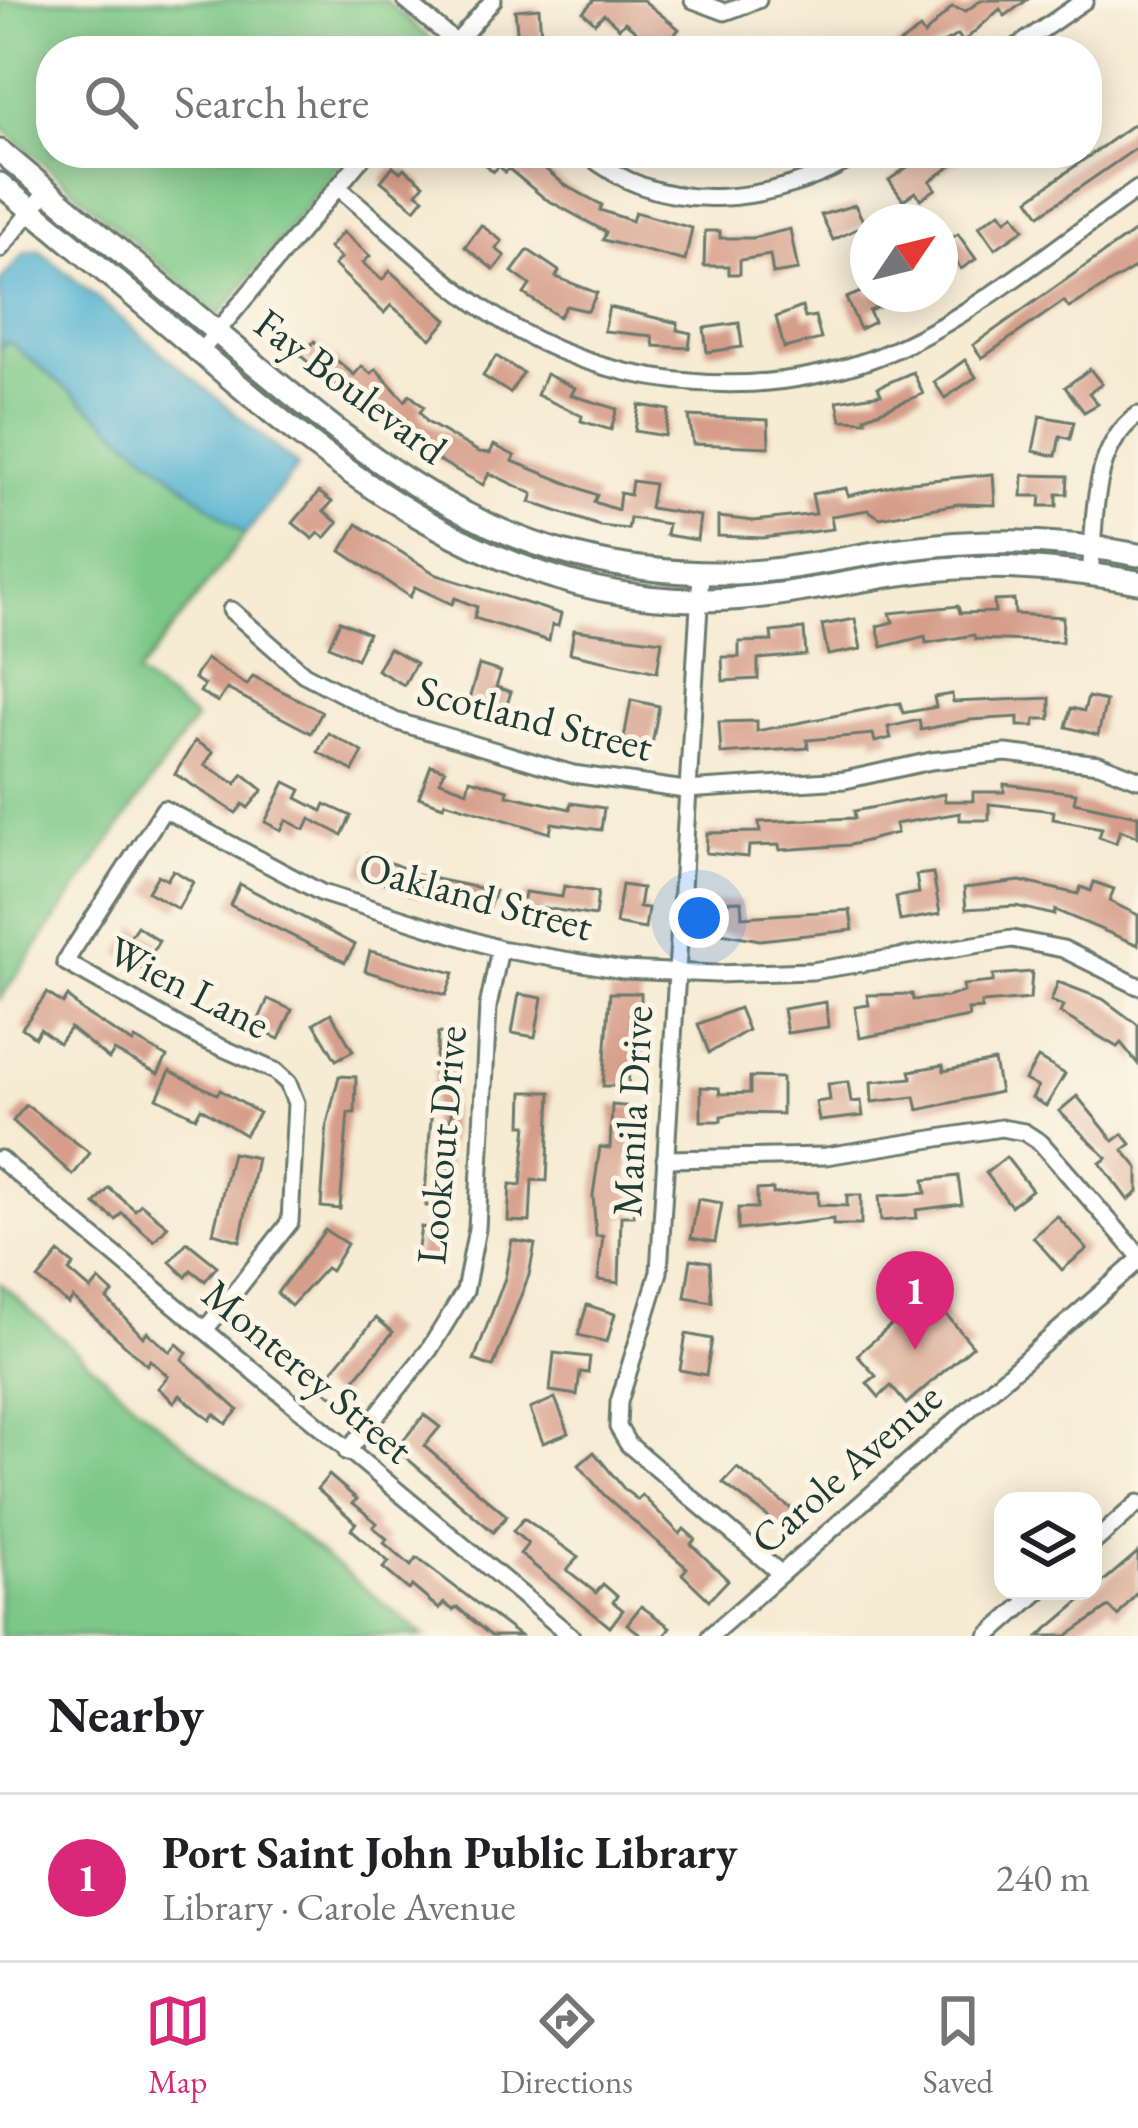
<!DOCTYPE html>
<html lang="en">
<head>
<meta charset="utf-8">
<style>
  body { margin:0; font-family:"EB Garamond",serif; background:#f6f6f6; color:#202124 }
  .controls { position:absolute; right:36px; bottom:36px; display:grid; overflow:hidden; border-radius:24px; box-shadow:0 6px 30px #0003 }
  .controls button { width:108px; height:108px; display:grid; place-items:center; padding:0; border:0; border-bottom:3px solid #e0e0e0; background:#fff; color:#202124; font:60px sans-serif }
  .compass { position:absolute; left:850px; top:204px; width:108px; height:108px; border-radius:50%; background:#fff; box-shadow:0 6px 30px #0003; rotate:55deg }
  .you { position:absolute; left:699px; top:918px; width:42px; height:42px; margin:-30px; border:9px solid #fff; border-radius:50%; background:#1a73e8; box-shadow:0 0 0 18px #1a73e833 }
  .badge { display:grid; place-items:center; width:78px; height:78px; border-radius:50%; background:#db2777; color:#fff; font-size:39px; font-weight:700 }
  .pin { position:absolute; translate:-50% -99px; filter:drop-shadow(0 3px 6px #0008) }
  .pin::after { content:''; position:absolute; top:63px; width:42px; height:36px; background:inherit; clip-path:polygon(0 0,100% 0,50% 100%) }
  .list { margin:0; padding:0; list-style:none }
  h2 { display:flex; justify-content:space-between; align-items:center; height:156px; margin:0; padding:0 48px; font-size:51px }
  h2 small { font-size:39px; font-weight:400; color:#757577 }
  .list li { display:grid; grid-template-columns:78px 1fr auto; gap:36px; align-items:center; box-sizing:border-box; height:168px; padding:0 48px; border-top:3px solid #e0e0e0 }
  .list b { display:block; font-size:45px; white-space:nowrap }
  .list p { margin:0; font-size:39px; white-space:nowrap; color:#757577 }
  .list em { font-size:39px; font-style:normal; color:#757577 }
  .icon { flex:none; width:66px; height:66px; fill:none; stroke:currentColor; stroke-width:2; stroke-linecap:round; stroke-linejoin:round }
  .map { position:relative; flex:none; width:1138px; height:1636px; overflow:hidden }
  .search { position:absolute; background:#fff; box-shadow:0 6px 30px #0003; left:36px; right:36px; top:36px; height:132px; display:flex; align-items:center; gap:30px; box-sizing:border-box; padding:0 42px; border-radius:48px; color:#757577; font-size:45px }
  .sheet { height:324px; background:#fff }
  nav { display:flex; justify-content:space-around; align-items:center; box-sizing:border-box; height:168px; border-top:3px solid #e0e0e0; background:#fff; font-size:33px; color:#757577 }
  nav a { display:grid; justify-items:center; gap:6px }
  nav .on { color:#db2777 }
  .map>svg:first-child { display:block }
  .green { fill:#7bc887; stroke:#4d825e; stroke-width:3 }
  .water { fill:#53b3d2; stroke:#397883; stroke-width:3 }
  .building { fill:#d69e8a }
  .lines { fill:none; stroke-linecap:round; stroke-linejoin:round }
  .minor-casing { stroke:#6a7a6c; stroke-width:21 }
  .secondary-casing { stroke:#6a7a6c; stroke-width:27 }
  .minor { stroke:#fff; stroke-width:15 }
  .secondary { stroke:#fff; stroke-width:21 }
  .labels { text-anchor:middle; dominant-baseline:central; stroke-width:10; stroke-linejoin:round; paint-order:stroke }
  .street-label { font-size:42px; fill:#1f3d34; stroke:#fcf5e5 }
</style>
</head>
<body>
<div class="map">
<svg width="1138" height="1636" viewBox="0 0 1138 1636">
  <rect width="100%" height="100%" fill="#fcf5e5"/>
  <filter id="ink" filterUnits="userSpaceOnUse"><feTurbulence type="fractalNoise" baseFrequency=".00833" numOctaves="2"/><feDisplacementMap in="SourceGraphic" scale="24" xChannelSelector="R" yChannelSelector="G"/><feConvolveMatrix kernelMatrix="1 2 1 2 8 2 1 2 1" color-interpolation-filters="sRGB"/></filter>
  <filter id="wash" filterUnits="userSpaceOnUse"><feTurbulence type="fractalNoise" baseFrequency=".004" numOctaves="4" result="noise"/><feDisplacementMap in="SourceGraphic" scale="48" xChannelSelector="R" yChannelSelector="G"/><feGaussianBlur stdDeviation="2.7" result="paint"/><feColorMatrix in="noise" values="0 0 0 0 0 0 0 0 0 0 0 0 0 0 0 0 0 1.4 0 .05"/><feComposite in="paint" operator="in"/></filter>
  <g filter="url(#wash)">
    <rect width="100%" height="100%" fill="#f6ebd3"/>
    <g class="green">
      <polygon points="0,0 385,0 436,44 430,51 51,51 51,153 349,153 219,316 0,126"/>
      <polygon points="8,340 245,535 137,675 195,719 0,999 0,348"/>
      <polygon points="0,1283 150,1417 425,1636 0,1636"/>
    </g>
    <polygon class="water" points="39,250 298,466 245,535 8,341 0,348 0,281 25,253"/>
    <g id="blocks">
      <g class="building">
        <polygon points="594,0 643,0 679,29 666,45 655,36 650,43 625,22 619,28 604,14 595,23 583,12"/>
        <polygon points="981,0 1027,0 1005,16 1000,9 963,42 958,35 928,51 889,51 920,29 924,35 952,7 966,11"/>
        <polygon points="539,8 542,50 519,51 515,10"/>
        <polygon points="1138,121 1138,147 1040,215 1029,199"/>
        <polygon points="472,153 519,153 528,161 531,157 565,185 602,205 600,210 632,221 635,212 692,228 685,261 603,240 606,232 544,198 509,169 505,172 499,166 493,172"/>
        <polygon points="927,153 969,153 930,181 936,189 921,199 915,192 903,200 889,180"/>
        <polygon points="393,166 400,172 404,168 424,184 417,193 424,198 415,209 381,181"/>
        <polygon points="855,205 865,225 833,240 821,215"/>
        <polygon points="1000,212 1006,220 1014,214 1024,229 995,249 979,226"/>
        <polygon points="481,225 502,241 496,249 505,256 494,270 465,247"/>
        <polygon points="940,228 948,240 958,234 976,259 961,269 956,261 940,272"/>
        <polygon points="790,229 798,270 773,274 770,255 740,260 740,274 729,274 729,266 704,266 705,231 720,231 720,238 753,238"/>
        <polygon points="1138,229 1138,266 1069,308 1064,301 982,358 973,345"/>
        <polygon points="343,232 370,256 363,263 382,280 390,271 447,320 431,339 391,305 384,313 334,265 341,258 329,248"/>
        <polygon points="528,250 559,271 556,277 597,293 588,311 566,306 559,317 524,294 530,285 512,272"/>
        <polygon points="868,289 868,294 908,294 869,311 874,322 860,329 846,298"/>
        <polygon points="609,307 678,323 677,330 691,333 689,348 654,346 652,336 604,331"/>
        <polygon points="802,307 805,318 815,316 821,339 784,348 776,317"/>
        <polygon points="739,323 742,347 707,352 704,328"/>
        <polygon points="314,341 354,375 362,366 371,374 376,369 405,401 410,395 424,407 420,412 427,422 479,452 490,453 494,445 515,456 512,461 597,495 594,502 618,510 620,493 630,495 632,481 654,484 650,508 700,516 697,540 666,535 668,524 630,518 628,529 600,526 530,502 533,494 489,473 483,485 424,452 357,389 350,398 334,384 301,356"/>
        <polygon points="496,356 523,373 510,393 483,376"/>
        <polygon points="965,360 976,377 945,398 934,382"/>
        <polygon points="1090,369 1102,384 1089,393 1098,404 1084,412 1065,387"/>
        <polygon points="913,372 923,394 865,417 866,421 841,420 837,401 881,394 878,387"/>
        <polygon points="546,374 575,388 571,395 617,409 611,430 581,421 582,416 537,395"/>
        <polygon points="639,405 669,410 665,436 635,431"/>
        <polygon points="689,416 768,420 769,447 693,444"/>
        <polygon points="1040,416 1074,422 1070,439 1060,436 1056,456 1033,451"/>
        <polygon points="993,474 995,505 958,504 880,518 868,510 831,516 833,529 763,538 718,536 718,517 754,521 816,514 812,494 846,488 848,496 901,483"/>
        <polygon points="1023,475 1068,476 1067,494 1057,494 1057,506 1040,506 1041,496 1022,496"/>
        <polygon points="319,492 332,502 324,511 338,523 325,538 319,533 313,539 293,523"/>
        <polygon points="357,524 437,575 561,614 558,626 552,625 549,641 474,618 477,607 455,598 452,604 415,587 410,597 341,551"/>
        <polygon points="1014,600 1015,614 1063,617 1062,642 975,639 974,635 926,643 925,636 882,647 877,626 893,622 890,613 958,606 960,613 995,612 994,601"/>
        <polygon points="855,619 861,649 828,655 822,625"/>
        <polygon points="340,621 368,633 357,659 329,646"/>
        <polygon points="804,629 806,655 758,659 758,679 723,681 722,657 739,657 739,642 772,641 771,632"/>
        <polygon points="574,630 662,641 657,672 570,653"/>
        <polygon points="389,648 416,663 404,685 377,670"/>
        <polygon points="206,659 247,685 253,676 322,712 311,733 227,689 218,702 200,692 204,685 194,678"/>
        <polygon points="479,665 501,672 496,687 511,692 504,714 468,703"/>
        <polygon points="952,694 953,702 1050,698 1050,719 1035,719 1034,726 1018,726 1018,717 970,720 921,730 919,720 888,727 891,738 875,742 873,734 807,740 808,748 721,754 719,722 757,721 757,731 900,703 903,713 936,707 934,697"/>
        <polygon points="1088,697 1106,701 1098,735 1066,727 1071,708 1084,711"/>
        <polygon points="631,700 659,706 651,750 623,744"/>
        <polygon points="328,733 363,752 353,771 318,752"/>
        <polygon points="195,741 213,752 205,765 236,784 243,774 263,790 248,808 243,804 236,813 175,774"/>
        <polygon points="431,765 445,770 440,781 467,791 470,779 508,790 507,795 570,809 571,803 604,808 601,830 552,823 550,833 445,802 443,806 419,797"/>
        <polygon points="285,782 301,790 297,798 322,811 325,804 351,816 342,835 310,819 305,830 286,820 281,830 265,822"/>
        <polygon points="1004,784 1076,793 1074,802 1138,816 1138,837 1120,830 1116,843 1099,837 1102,828 1053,819 1054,811 989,804 989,820 960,820 960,813 895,824 897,833 850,845 780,850 779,845 749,846 748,857 706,853 707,833 760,832 759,822 855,818 854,811 944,794 945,801 973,801 973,792 1004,792"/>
        <polygon points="367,853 401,867 393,886 359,873"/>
        <polygon points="173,870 193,882 178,909 148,892 158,875 167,880"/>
        <polygon points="933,873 940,914 900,921 896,897 919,893 916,875"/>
        <polygon points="416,875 495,891 488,910 444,894 441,902 411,894"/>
        <polygon points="1020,881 1078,894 1081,887 1091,891 1094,882 1114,889 1109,901 1138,915 1138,945 1055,910 1054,915 1016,906 966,909 964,888"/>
        <polygon points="240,884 355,945 345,962 230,905"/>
        <polygon points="622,885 642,888 639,907 648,908 645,929 616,924"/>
        <polygon points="564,886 598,892 595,916 544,908 542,922 509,918 512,897 524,898 525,892 562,897"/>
        <polygon points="741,901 742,917 850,910 853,930 760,940 704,930 703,902"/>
        <polygon points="137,926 159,941 142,969 119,953"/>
        <polygon points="370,951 454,973 446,995 365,971"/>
        <polygon points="1032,972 1030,999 981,1003 982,1009 968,1010 969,1017 860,1038 855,1007 869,1005 867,995 912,994 913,1000 947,997 964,992 963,985 993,982 993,975"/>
        <polygon points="1058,982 1103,999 1138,1025 1138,1064 1121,1043 1117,1047 1060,1013 1063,1006 1051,1001"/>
        <polygon points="47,993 63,1004 68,996 82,1011 133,1043 135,1039 167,1057 158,1074 114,1051 109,1059 70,1028 59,1043 40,1029 35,1037 22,1028"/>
        <polygon points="610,993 641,993 641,1068 629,1068 628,1086 603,1086"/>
        <polygon points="519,994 542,998 535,1037 512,1033"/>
        <polygon points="268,999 292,1010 279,1039 255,1028"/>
        <polygon points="826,1002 828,1027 787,1033 783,1009"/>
        <polygon points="739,1008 748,1030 709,1053 698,1024"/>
        <polygon points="331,1013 353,1051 336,1060 314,1023"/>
        <polygon points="438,1033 457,1035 444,1208 426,1206 425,1193"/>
        <polygon points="1038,1058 1065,1074 1046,1106 1032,1098 1038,1087 1025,1080"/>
        <polygon points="994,1061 1000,1092 918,1110 915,1097 872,1102 871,1082 912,1078 910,1071 943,1065 944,1071"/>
        <polygon points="170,1071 217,1094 220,1090 259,1113 245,1135 201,1108 196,1117 157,1098"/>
        <polygon points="339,1076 356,1077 355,1113 348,1113 340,1209 321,1207 327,1124"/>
        <polygon points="750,1077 782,1078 782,1114 740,1113 721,1116 721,1121 701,1121 701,1087 719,1088 720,1094 750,1093"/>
        <polygon points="848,1082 851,1102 861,1101 863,1116 819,1121 816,1102 830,1100 828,1084"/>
        <polygon points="523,1092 551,1092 547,1181 532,1180 530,1222 508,1221 510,1184 521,1185 527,1125 522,1125"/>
        <polygon points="1077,1096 1114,1141 1123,1134 1131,1144 1123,1150 1138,1168 1138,1192 1128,1200 1100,1163 1107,1158 1059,1111"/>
        <polygon points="26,1105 90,1153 73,1175 13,1121"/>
        <polygon points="612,1105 635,1107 627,1193 632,1193 634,1216 621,1216 619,1283 598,1280 603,1236 596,1236 593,1195 600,1147 610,1148"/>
        <polygon points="232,1153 257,1158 240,1241 213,1233"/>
        <polygon points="1006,1157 1032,1190 1011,1206 986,1173"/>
        <polygon points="958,1176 962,1204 916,1210 917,1218 881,1221 879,1196 926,1193 924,1180"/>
        <polygon points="109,1188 135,1210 141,1204 168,1226 154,1241 122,1213 116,1220 95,1204"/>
        <polygon points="773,1189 773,1194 818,1192 818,1205 847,1206 847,1195 861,1195 861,1225 833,1225 833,1219 738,1230 738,1208 757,1208 757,1190"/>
        <polygon points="698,1199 722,1203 715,1242 691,1238"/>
        <polygon points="1057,1216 1087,1249 1062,1270 1033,1237"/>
        <polygon points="421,1227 443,1231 437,1265 416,1261"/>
        <polygon points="325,1230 347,1244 331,1271 326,1268 291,1306 277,1293"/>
        <polygon points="512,1240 535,1244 529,1275 493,1367 474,1360 505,1278"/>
        <polygon points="187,1242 217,1266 205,1281 191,1270 186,1277 170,1262"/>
        <polygon points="59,1253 74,1265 69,1271 91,1290 99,1280 113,1293 107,1299 143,1337 147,1332 170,1352 177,1344 187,1353 182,1359 238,1410 226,1424 214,1414 210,1420 180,1395 174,1402 158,1388 168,1376 150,1360 147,1365 73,1298 68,1304 38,1279"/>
        <polygon points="691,1259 710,1262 712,1302 685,1297"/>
        <polygon points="933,1299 973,1346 906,1404 891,1386 879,1397 867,1383 876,1376 857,1355 916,1303 922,1309"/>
        <polygon points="587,1305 615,1314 607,1342 578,1335"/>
        <polygon points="376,1318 393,1332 338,1400 319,1386"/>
        <polygon points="686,1334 712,1339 706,1375 680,1370"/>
        <polygon points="554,1353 590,1357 588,1373 580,1372 577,1395 550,1391"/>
        <polygon points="555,1398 569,1433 543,1443 530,1409"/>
        <polygon points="424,1415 440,1427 424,1446 507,1516 493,1532 396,1449"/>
        <polygon points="594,1452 625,1490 638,1500 642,1495 680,1534 684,1529 695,1539 691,1544 728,1580 709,1600 682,1574 687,1568 604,1495 579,1465"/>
        <polygon points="737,1468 797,1513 784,1529 723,1483"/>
        <polygon points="329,1475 357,1499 353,1503 377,1523 373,1527 387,1539 384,1543 411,1566 417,1558 520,1636 491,1636 457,1607 453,1610 444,1603 439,1609 412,1586 409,1590 383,1568 389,1562 351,1529 356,1523 317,1489"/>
        <polygon points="524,1518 578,1557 567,1570 596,1593 603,1584 617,1596 613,1602 623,1610 610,1627 520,1554 528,1544 513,1531"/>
        <polygon points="1138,1552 1138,1591 1118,1616 1109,1607 1067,1636 1039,1636"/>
        <polygon points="641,1606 670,1627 664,1636 643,1636 627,1624"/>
      </g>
    </g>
  </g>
  <g filter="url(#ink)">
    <use href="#blocks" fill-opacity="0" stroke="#6a7a6c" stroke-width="3"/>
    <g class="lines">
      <g class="minor-casing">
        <g id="minor">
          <polyline points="405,0 466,51"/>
          <polyline points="693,0 725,12 758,0"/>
          <polyline points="452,48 493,0"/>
          <polyline points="1011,51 1085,0"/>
          <path d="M586 153C667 222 778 202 862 153"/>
          <path d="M338 187C388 229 438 279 493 315 601 387 747 403 869 360 962 327 1057 245 1138 189"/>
          <polyline points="0,249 47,191"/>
          <polyline points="200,352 366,153"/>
          <polyline points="701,573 659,1272 619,1402 618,1427 628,1444 780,1573"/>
          <path d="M1090 574C1096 521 1090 448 1138 415"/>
          <polyline points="231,610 304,674 395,721 573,774 685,790 845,780 931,761 1006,753 1099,764 1138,779"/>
          <polyline points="0,1159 571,1636"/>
          <polyline points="665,1159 826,1156 1001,1128 1024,1132 1041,1143 1138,1254"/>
          <polyline points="205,1330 290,1222 296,1103 288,1083 275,1071 200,1038 65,962 164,809 322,893 500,949 623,970 716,974 812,971 1012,939 1063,949 1138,986"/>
          <polyline points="347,1452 429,1350 465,1291 477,1229 488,1007 500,949"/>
          <polyline points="1093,1543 1138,1503"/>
          <polyline points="710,1636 1138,1261"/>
          <polyline points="988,1636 1039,1591"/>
        </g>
      </g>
      <g class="secondary-casing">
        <g id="secondary">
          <path d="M0 151C77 216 154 280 231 344 386 474 507 574 722 573 784 573 842 557 902 549 981 538 1061 539 1138 555"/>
          <path d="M0 184C63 236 126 289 188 342 336 470 497 602 705 600 793 599 872 573 957 568 1018 565 1078 571 1138 582"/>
        </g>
      </g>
      <use href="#minor" class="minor"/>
      <use href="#secondary" class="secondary"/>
    </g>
  </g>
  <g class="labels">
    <g class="street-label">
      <text transform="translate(351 386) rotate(37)">Fay Boulevard</text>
      <text transform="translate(535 718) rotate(14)">Scotland Street</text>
      <text transform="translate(476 896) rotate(15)">Oakland Street</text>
      <text transform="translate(189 987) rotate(27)">Wien Lane</text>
      <text transform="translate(632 1111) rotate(-87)">Manila Drive</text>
      <text transform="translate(441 1145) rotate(-85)">Lookout Drive</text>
      <text transform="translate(308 1371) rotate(40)">Monterey Street</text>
      <text transform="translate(846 1468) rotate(-41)">Carole Avenue</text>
    </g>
  </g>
</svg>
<div class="controls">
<button><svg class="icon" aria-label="layers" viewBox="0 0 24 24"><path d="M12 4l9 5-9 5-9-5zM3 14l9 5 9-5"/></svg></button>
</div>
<svg class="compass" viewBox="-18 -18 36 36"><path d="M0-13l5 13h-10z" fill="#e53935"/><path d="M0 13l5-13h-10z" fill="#757577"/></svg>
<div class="you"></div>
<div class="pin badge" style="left:915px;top:1350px">1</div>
<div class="search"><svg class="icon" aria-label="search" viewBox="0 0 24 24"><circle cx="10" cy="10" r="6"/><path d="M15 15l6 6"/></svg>Search here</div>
</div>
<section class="sheet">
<h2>Nearby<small></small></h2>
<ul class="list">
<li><span class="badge">1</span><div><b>Port Saint John Public Library</b><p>Library · Carole Avenue</p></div><em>240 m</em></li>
</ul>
</section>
<nav>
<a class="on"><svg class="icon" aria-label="map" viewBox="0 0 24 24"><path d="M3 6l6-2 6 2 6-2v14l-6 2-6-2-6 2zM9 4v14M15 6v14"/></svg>Map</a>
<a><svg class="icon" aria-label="directions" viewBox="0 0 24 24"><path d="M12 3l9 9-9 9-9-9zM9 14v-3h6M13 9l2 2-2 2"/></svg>Directions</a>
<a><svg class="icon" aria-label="saved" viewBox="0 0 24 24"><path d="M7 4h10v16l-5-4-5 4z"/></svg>Saved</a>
</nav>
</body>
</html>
